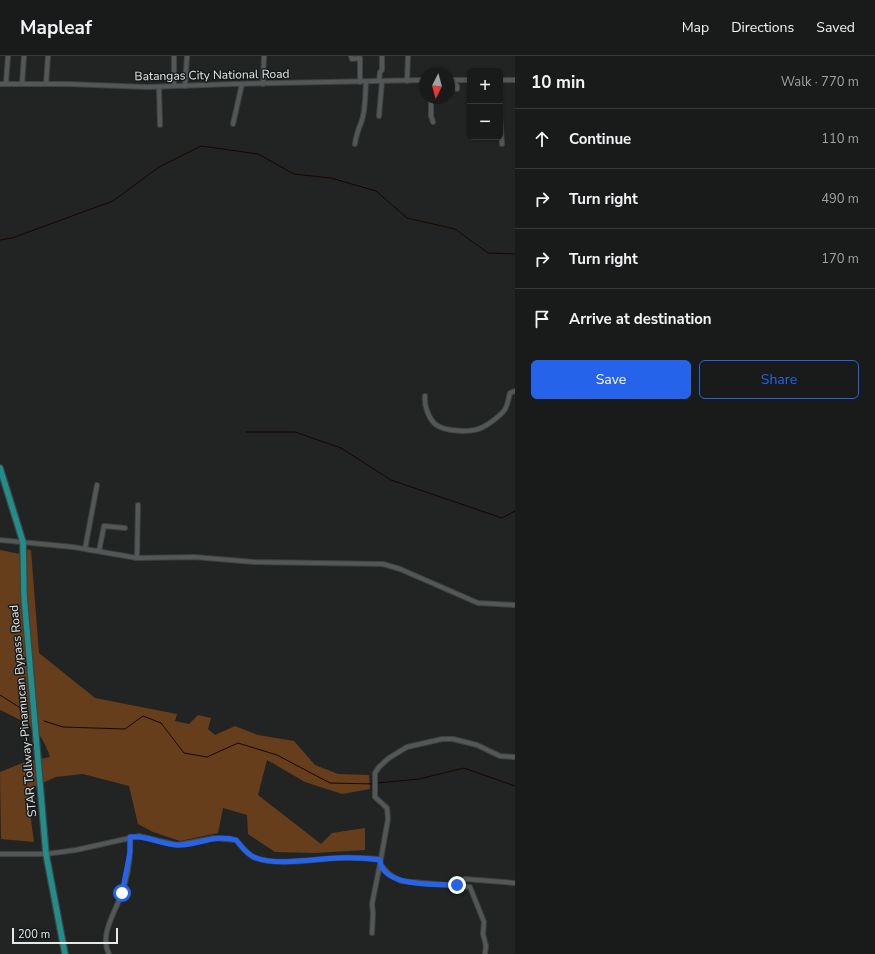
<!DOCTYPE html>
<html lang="en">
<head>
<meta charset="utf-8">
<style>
  body { margin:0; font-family:"Nunito Sans",sans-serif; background:#262827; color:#f1f3f6 }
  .controls { position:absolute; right:12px; top:12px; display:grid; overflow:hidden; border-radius:6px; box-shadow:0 1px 3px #0004 }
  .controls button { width:36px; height:36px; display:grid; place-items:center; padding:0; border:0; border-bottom:1px solid #373939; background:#191b1a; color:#f1f3f6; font:20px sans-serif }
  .compass { position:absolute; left:419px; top:12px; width:36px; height:36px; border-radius:50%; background:#191b1a; box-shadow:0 1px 3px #0004; rotate:186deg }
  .scale { position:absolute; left:12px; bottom:10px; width:106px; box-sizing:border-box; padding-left:4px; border:2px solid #e6e8e8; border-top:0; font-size:11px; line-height:14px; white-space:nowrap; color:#e6e8e8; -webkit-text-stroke:3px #171a1a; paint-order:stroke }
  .stop { position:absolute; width:12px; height:12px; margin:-9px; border:3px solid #2563eb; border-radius:50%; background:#fff }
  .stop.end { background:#2563eb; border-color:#fff; box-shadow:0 1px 4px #0008 }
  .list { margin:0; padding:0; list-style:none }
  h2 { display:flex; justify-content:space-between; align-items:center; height:52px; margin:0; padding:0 16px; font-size:17px }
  h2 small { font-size:13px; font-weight:400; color:#9fa1a2 }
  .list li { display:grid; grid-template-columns:26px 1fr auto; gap:12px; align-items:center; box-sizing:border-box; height:60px; padding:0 16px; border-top:1px solid #373939 }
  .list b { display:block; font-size:15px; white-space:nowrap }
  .list em { font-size:13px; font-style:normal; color:#9fa1a2 }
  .actions { display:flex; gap:8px; padding:12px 16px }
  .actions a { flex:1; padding:9px 0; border:1px solid #2563eb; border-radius:6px; text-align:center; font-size:14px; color:#2563eb }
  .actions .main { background:#2563eb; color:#fff }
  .icon { flex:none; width:22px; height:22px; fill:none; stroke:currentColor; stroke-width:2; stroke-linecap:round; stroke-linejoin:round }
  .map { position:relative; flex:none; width:515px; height:898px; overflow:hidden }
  header { display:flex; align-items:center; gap:24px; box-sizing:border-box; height:56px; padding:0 20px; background:#191b1a; border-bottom:1px solid #373939 }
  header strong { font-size:19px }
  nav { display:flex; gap:22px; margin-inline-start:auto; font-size:14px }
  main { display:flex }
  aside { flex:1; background:#191b1a }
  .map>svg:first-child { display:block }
  .green { fill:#663e1b }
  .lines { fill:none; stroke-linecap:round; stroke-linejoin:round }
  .stream { stroke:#190500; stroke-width:1 }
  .minor-casing { stroke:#3f4242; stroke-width:6 }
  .major-casing { stroke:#3f4242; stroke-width:8 }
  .minor { stroke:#545757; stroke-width:4 }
  .major { stroke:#228e8b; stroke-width:5.5 }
  .route { stroke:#2563eb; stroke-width:5 }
  .labels { text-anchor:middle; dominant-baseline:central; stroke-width:3; stroke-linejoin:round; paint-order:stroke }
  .street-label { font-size:12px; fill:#e6e8e8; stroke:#171a1a }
</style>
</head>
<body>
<header>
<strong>Mapleaf</strong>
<nav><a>Map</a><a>Directions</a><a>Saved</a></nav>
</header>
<main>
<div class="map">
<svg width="515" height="898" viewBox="0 0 515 898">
  <rect width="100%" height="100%" fill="#212423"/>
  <path class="green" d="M21 492 31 494 39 597 95 642 177 658 175 665 189 668 198 659 211 662 208 673 215 679 235 670 258 679 294 685 315 709 338 718 369 719 370 733 342 738 305 726 267 704 258 739 321 788 332 777 365 772V794L315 797 275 796 248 778 247 759 223 752 218 777 180 785 153 776 138 768 129 730 83 718 56 721 27 734 34 786 1 783 0 716 25 706 50 701C41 672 27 667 0 654V494L20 498Z"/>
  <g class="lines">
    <g class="stream">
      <polyline points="0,184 12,182 113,145 159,111 201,90 258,98 294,118 331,122 376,135 407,162 455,173 488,197 515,198"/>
      <polyline points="246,376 295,376 341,392 391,424 502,462 515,455"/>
      <polyline points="0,639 22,653"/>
      <polyline points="44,665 63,671 125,673 143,660 161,667 184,697 207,701 238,687 277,699 330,727 374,728"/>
      <polyline points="377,727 419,723 464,712 515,730"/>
    </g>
    <g class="minor-casing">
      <g id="minor">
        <polyline points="351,0 352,3 360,2 360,26"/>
        <polyline points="449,24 470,24"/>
        <polyline points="453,24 457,30 457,33"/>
        <polyline points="500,24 515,24"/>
        <polyline points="379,25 380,16 382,14 382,0"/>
        <polyline points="407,25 408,0"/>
        <polyline points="6,27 8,0"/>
        <polyline points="0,28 68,28 147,31 233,28 425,24"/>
        <polyline points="22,28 24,0"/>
        <polyline points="46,28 48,0"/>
        <polyline points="263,28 264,0"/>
        <polyline points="174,30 174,0"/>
        <polyline points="185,30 187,0"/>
        <polyline points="159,31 160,69"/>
        <polyline points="431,42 431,60 433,66"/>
        <polyline points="379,60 382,25"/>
        <polyline points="500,60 502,88"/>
        <polyline points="233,68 242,28"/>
        <path d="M355 88C356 80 358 74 361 67 366 55 365 39 366 26"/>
        <path d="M425 340C424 349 428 361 435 368 444 376 473 377 483 371 489 368 498 361 503 356 508 351 508 343 510 337L515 335"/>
        <polyline points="0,484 73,491 137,502 194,501 254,506 383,508 400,513 478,547 515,549"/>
        <polyline points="85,493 97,429"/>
        <polyline points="99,495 104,470 125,472"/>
        <polyline points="137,502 138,449"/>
        <path d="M0 798H46L76 794 139 780 177 789 214 782 236 784C241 790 248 800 256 802 277 810 315 803 337 802 351 801 365 802 380 803"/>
        <polyline points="457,829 459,826 465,823 515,827"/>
        <polyline points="372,877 373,857 372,848 380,808"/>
        <path d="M109 898C99 879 115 857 121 839 128 821 131 800 130 781"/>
        <polyline points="485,898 486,890 483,878 484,866 470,831 401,825 389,818 380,808 388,763 387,752 375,741 375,717 379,711 389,702 407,691 442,683 453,683 477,689 500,700 515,701"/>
      </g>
    </g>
    <g class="major-casing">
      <polyline id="major" points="0,412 23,486 24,540 46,798 65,898"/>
    </g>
    <use href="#minor" class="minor"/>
    <use href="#major" class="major"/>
  </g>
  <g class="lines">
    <path class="route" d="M122 837 130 796V781C147 779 161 789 178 789 198 790 215 777 236 784 241 790 248 800 256 802 278 810 314 803 337 802 351 801 365 802 380 804 382 832 437 828 457 829"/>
  </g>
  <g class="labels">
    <g class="street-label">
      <text transform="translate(212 19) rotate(-1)">Batangas City National Road</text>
      <text transform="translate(23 655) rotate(-95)">STAR Tollway-Pinamucan Bypass Road</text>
    </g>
  </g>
</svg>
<div class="controls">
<button>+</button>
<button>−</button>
</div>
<svg class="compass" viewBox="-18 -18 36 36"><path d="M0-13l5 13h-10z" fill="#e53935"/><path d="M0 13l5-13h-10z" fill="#9fa1a2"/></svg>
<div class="scale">200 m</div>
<div class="stop" style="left:122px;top:837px"></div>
<div class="stop end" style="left:457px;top:829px"></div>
</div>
<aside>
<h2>10 min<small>Walk · 770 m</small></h2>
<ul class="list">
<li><svg class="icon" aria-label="ahead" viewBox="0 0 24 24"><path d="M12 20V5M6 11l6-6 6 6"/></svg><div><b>Continue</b></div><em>110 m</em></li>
<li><svg class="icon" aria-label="right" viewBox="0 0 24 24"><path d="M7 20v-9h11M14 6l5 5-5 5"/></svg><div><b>Turn right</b></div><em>490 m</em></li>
<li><svg class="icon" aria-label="right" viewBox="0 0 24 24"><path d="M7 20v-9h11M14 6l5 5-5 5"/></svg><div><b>Turn right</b></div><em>170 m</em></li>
<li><svg class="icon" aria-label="arrive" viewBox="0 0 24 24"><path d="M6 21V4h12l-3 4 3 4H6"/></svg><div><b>Arrive at destination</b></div></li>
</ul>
<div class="actions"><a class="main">Save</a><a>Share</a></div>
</aside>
</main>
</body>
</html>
